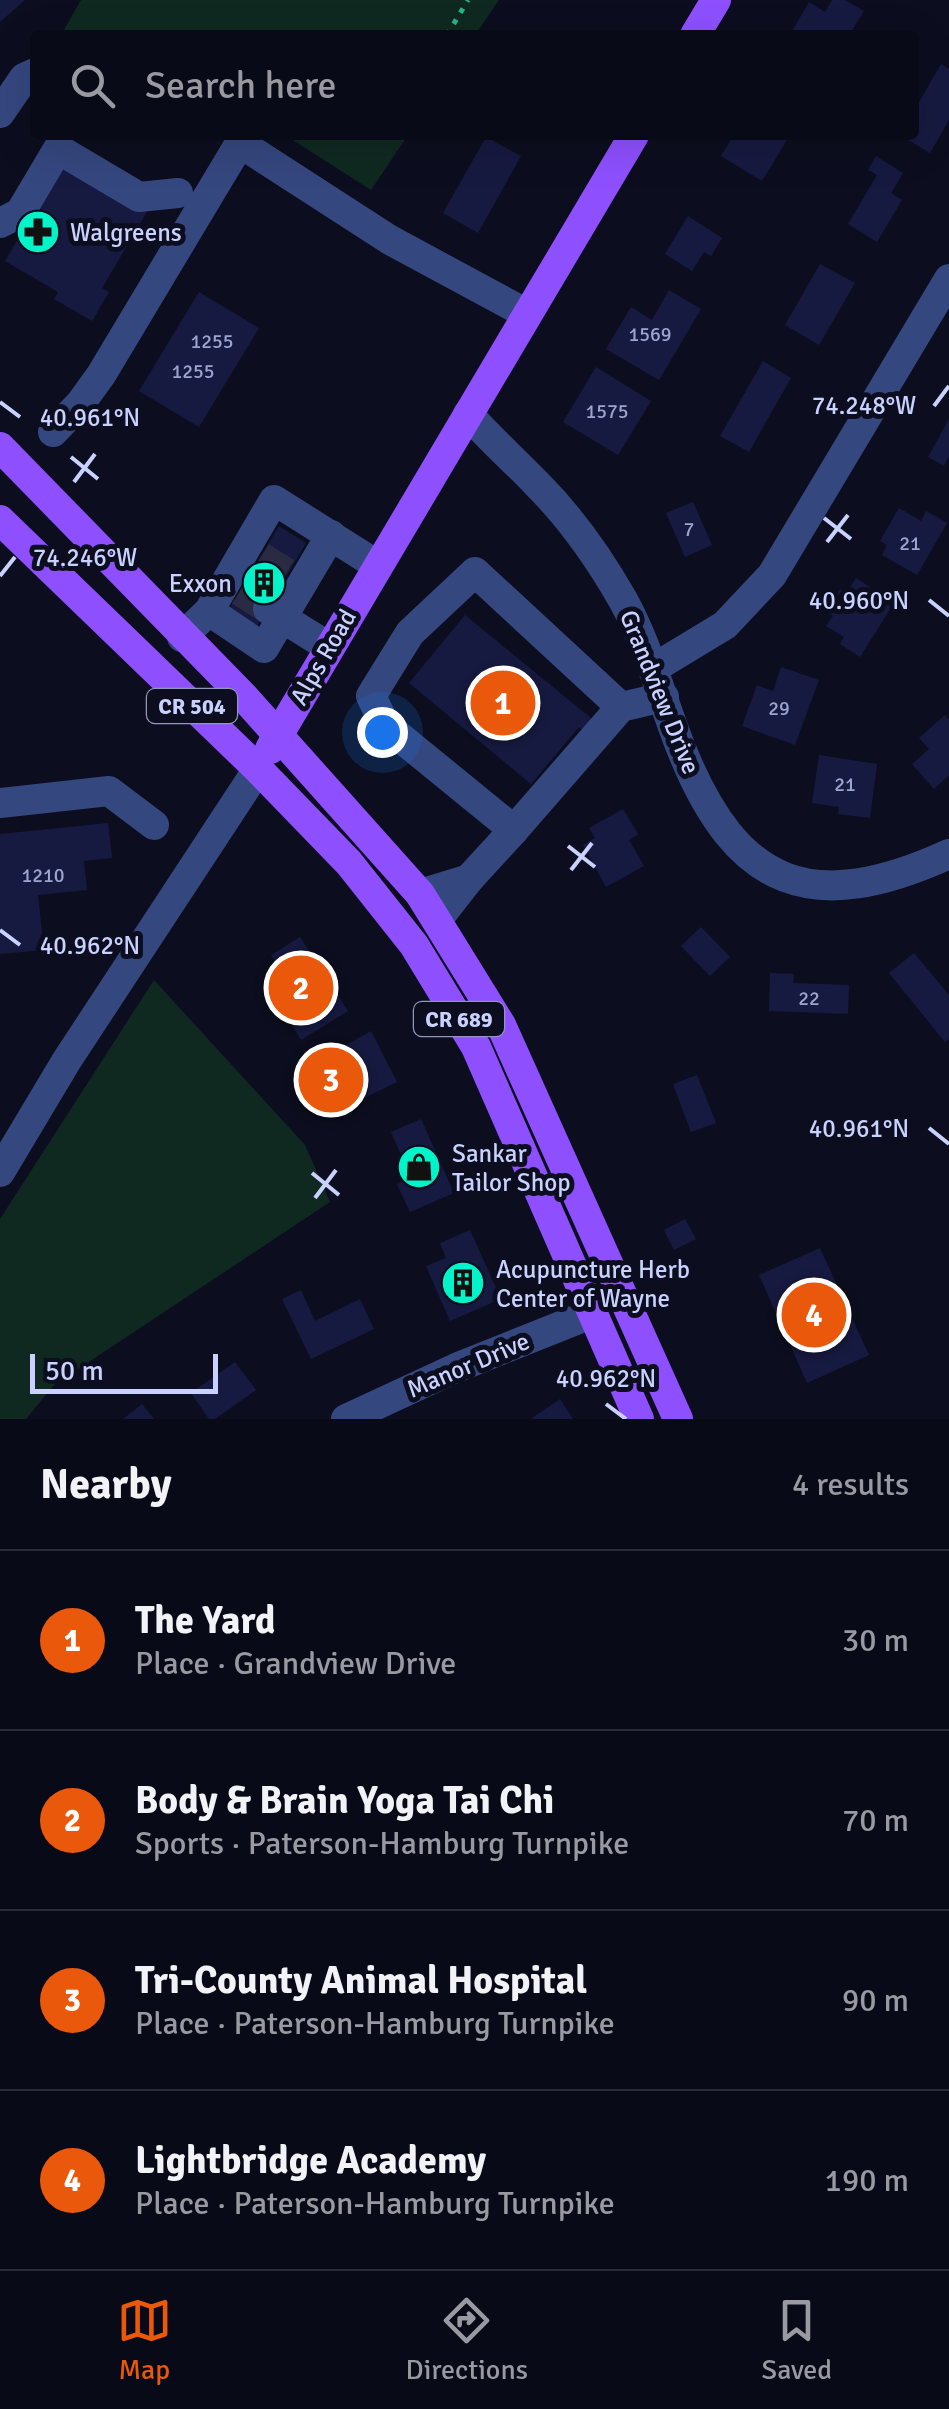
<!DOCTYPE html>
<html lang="en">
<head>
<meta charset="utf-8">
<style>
  body { margin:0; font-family:Signika,sans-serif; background:#121320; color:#f1f3f6 }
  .scale { position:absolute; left:30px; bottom:25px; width:188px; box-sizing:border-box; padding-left:10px; border:5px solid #c9d2ff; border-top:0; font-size:28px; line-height:35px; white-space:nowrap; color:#c9d2ff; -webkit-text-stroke:8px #0c0e1f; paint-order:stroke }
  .you { position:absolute; left:382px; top:732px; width:35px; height:35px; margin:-25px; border:8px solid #fff; border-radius:50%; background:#1a73e8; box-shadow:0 0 0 15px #1a73e833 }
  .badge { display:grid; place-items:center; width:65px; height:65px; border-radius:50%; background:#ea580c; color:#fff; font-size:32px; font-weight:700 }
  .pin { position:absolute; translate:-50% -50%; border:5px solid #fff; box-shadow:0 2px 10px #0006 }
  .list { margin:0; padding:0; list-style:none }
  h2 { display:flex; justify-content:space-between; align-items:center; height:130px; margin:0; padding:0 40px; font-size:42px }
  h2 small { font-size:32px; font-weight:400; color:#999aa1 }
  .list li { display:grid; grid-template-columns:65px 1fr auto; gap:30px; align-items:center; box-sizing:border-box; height:180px; padding:0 40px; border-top:2px solid #292b36 }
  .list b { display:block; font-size:38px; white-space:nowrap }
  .list p { margin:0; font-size:32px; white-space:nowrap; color:#999aa1 }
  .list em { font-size:32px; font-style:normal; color:#999aa1 }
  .icon { flex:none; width:55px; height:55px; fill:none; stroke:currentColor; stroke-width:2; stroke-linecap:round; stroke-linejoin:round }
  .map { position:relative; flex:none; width:949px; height:1419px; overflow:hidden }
  .search { position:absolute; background:#090a17; box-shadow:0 10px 40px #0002; left:30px; right:30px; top:30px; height:110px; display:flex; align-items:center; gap:25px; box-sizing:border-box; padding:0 35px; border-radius:10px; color:#999aa1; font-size:38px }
  .sheet { height:850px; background:#090a17 }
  nav { display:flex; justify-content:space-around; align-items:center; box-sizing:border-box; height:140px; border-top:2px solid #292b36; background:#090a17; font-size:28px; color:#999aa1 }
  nav a { display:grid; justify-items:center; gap:5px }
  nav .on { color:#ea580c }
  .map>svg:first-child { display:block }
  .green { fill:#0f2921 }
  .building { fill:#171a40 }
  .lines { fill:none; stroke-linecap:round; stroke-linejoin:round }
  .minor-tunnel { stroke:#282b41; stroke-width:30; stroke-dasharray:30 15; stroke-linecap:butt }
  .path { stroke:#2ab285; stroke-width:5; stroke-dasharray:5 8; stroke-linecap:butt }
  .minor { stroke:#35477f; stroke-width:30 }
  .major { stroke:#8e50ff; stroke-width:30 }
  .ticks { fill:none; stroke:#c9d2ff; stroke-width:4 }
  .labels { text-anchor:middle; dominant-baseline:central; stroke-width:10; stroke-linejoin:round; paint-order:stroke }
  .number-label { font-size:20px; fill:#9ca4cf }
  .shield { fill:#0c0e1f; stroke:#9097bc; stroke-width:2.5 }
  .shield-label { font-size:22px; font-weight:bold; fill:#c9d2ff }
  .poi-label { font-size:25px; fill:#c9d2ff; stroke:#0c0e1f; text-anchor:start }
  .street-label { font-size:25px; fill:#c9d2ff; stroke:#0c0e1f }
  .ticks-label { font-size:25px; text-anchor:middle; fill:#c9d2ff; stroke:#0c0e1f; stroke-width:10; stroke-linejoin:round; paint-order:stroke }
</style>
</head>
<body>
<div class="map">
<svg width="949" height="1419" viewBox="0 0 949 1419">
  <rect width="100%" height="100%" fill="#0c0e1f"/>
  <g class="green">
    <polygon points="81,0 499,0 475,35 61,35"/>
    <polygon points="285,135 408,135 371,190"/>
    <polygon points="154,980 305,1145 330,1202 54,1385 26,1419 0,1419 0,1219"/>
  </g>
  <g class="building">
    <polygon points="0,0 25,0 0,22"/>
    <polygon points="832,0 845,0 864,11 849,35 790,35 809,2 825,12"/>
    <polygon points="941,64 949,69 949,120 930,153 900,135 914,135 914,111"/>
    <polygon points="734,135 790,135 762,181 721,156"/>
    <polygon points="486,137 521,156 478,233 443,213"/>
    <polygon points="876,156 903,173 891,193 902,200 877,242 848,224 877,175 868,170"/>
    <polygon points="63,163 147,212 102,288 109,292 92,321 54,299 58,292 5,261"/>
    <polygon points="688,216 722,238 711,256 704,252 692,271 665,254"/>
    <polygon points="820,264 855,283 819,345 785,325"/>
    <polygon points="669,290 701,309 659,380 606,349 631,307 652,320"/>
    <polygon points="199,292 259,328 199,427 139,391"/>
    <polygon points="763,361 791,378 749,452 720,436"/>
    <polygon points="596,367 651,401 618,455 563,422"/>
    <polygon points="949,419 949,456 944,466 928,457"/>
    <polygon points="693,502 712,545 685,557 666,513"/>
    <polygon points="899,508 921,521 926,511 947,523 917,575 882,555 887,545 880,541"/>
    <polygon points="279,526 306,543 254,631 226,614"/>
    <polygon points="856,578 894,603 860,657 840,644 844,637 826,626 833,616 826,611 840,589 846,594"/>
    <polygon points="465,615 597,723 588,734 579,727 531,784 409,683"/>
    <polygon points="781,667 819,680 795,745 742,726 757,685 773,691"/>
    <polygon points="945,715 949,720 949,775 934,789 912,764 929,749 919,738"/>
    <polygon points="819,755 877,764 870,818 838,814 839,807 812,803"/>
    <polygon points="623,809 638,834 629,840 644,866 606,887 583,845 595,838 589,828"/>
    <polygon points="108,823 112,858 84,861 87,890 38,895 44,950 0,954 0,834"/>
    <polygon points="701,927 730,957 710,976 681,946"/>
    <polygon points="300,937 348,1011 301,1040 282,1008 298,998 271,955"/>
    <polygon points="914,953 949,995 949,1039 945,1042 889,973"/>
    <polygon points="770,973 794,974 793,983 849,985 848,1014 769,1011"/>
    <polygon points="371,1031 397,1082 327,1116 318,1099 312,1102 299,1072"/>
    <polygon points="697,1075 716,1123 691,1132 673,1084"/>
    <polygon points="421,1119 454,1193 410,1212 397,1184 411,1178 391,1132"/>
    <polygon points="685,1219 696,1239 674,1250 664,1230"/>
    <polygon points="470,1230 501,1299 450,1321 426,1266 446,1258 440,1243"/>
    <polygon points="820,1248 869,1355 807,1383 759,1275"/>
    <polygon points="301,1290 315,1321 360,1299 374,1329 311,1359 282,1299"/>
    <polygon points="235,1362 256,1390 215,1419 209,1419 191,1393"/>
    <polygon points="560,1399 573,1419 531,1419"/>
    <polygon points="142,1404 154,1419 123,1419"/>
  </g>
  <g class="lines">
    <g class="minor-tunnel">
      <polyline points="261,557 288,574"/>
      <polyline points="240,591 268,609"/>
    </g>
    <polyline class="path" points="447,35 468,0"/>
    <g class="minor">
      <polyline points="0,113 24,78 35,73"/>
      <polyline points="0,223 20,213 58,149 139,197 178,193"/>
      <path d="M468 414C490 439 514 460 537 484 571 518 599 558 623 600 649 647 661 698 681 748 737 889 813 916 949 854"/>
      <polyline points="53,432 80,404 101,375 240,143 390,240 527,314"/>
      <polyline points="268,609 329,647"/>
      <polyline points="209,611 264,648 331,535"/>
      <polyline points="182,637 209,611 274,500 377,565"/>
      <polyline points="654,668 725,625 772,575 949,279"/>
      <polyline points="621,707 475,572 410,633 371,696 385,725 514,830 621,707 664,697"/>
      <polyline points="0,803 109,791 154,825"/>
      <polyline points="469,879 514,830"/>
      <polyline points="420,894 469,879 437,920"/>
      <polyline points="0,1172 67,1060 258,769"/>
      <polyline points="346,1419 456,1368 591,1314"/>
    </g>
    <g class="major">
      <polyline points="695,35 716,0"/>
      <polyline points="0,447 244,697 420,894 501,1025 678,1419"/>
      <polyline points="0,520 258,769 349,863 414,945 476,1047 639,1419"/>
      <polyline points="270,749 634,135"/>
    </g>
  </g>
  <path class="ticks" d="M0 402 20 417M934 406 949 386M71 457 98 479M74 482 95 454M824 518 851 539M827 542 848 515M0 576 15 557M929 600 949 616M568 846 595 867M571 870 592 843M0 930 20 945M929 1128 949 1144M312 1173 339 1195M315 1198 336 1170M606 1404 626 1419"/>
  <defs>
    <g id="pharmacy-disc" transform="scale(2.25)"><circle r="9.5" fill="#00f4ca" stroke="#0c0e1f"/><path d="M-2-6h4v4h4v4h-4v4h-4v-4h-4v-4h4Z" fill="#111"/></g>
    <g id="building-disc" transform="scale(2.25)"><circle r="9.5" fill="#00f4ca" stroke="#0c0e1f"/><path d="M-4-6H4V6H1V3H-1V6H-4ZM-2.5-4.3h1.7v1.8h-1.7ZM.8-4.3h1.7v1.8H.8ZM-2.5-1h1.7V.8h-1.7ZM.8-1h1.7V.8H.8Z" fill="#111"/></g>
    <g id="shop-disc" transform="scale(2.25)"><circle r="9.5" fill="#00f4ca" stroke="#0c0e1f"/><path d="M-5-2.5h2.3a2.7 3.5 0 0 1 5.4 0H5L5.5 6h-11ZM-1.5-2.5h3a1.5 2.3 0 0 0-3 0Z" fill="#111"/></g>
  </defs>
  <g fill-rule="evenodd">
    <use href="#pharmacy-disc" x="38" y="232"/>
    <use href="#building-disc" x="264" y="583"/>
    <use href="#shop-disc" x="419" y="1167"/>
    <use href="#building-disc" x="463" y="1283"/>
  </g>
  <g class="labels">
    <g class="number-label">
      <text x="650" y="334">1569</text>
      <text x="212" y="341">1255</text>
      <text x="193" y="371">1255</text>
      <text x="607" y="411">1575</text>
      <text x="689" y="529">7</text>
      <text x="910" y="543">21</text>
      <text x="779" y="708">29</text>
      <text x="845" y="784">21</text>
      <text x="43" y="875">1210</text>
      <text x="809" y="998">22</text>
    </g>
    <g class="shield">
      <rect x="147" y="689" width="90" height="34" rx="8"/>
      <rect x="414" y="1002" width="90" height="34" rx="8"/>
    </g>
    <g class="shield-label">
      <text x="192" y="706">CR 504</text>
      <text x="459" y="1019">CR 689</text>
    </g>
    <g class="poi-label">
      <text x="70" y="232">Walgreens</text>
      <text x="232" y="583" text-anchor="end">Exxon</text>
      <text x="452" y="1153">Sankar<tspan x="452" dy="29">Tailor Shop</tspan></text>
      <text x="496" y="1269">Acupuncture Herb<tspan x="496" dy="29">Center of Wayne</tspan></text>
    </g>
    <g class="street-label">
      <text transform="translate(323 657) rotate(-60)">Alps Road</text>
      <text transform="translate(660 692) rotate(68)">Grandview Drive</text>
      <text transform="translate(468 1365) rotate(-23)">Manor Drive</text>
    </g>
  </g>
  <g class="ticks-label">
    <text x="864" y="414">74.248°W</text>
    <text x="90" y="426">40.961°N</text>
    <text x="85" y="566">74.246°W</text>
    <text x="859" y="609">40.960°N</text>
    <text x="90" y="954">40.962°N</text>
    <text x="859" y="1137">40.961°N</text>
    <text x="606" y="1387">40.962°N</text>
  </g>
</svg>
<div class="scale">50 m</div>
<div class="you"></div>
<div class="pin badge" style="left:503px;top:703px">1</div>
<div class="pin badge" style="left:301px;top:988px">2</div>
<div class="pin badge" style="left:331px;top:1080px">3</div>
<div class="pin badge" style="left:814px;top:1315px">4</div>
<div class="search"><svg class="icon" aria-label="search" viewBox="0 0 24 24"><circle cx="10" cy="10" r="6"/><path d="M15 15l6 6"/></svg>Search here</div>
</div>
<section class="sheet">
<h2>Nearby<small>4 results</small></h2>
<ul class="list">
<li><span class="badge">1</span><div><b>The Yard</b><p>Place · Grandview Drive</p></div><em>30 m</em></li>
<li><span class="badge">2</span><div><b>Body &amp; Brain Yoga Tai Chi</b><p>Sports · Paterson-Hamburg Turnpike</p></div><em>70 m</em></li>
<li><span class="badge">3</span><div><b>Tri-County Animal Hospital</b><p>Place · Paterson-Hamburg Turnpike</p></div><em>90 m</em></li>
<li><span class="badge">4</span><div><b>Lightbridge Academy</b><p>Place · Paterson-Hamburg Turnpike</p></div><em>190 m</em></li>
</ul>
</section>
<nav>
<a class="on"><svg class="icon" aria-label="map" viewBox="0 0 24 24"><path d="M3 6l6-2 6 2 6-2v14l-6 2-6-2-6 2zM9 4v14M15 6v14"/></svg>Map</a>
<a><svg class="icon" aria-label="directions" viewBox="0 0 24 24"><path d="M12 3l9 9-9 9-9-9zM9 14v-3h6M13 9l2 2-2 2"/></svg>Directions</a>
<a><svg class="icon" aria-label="saved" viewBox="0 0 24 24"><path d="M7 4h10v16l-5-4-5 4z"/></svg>Saved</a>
</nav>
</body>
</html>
